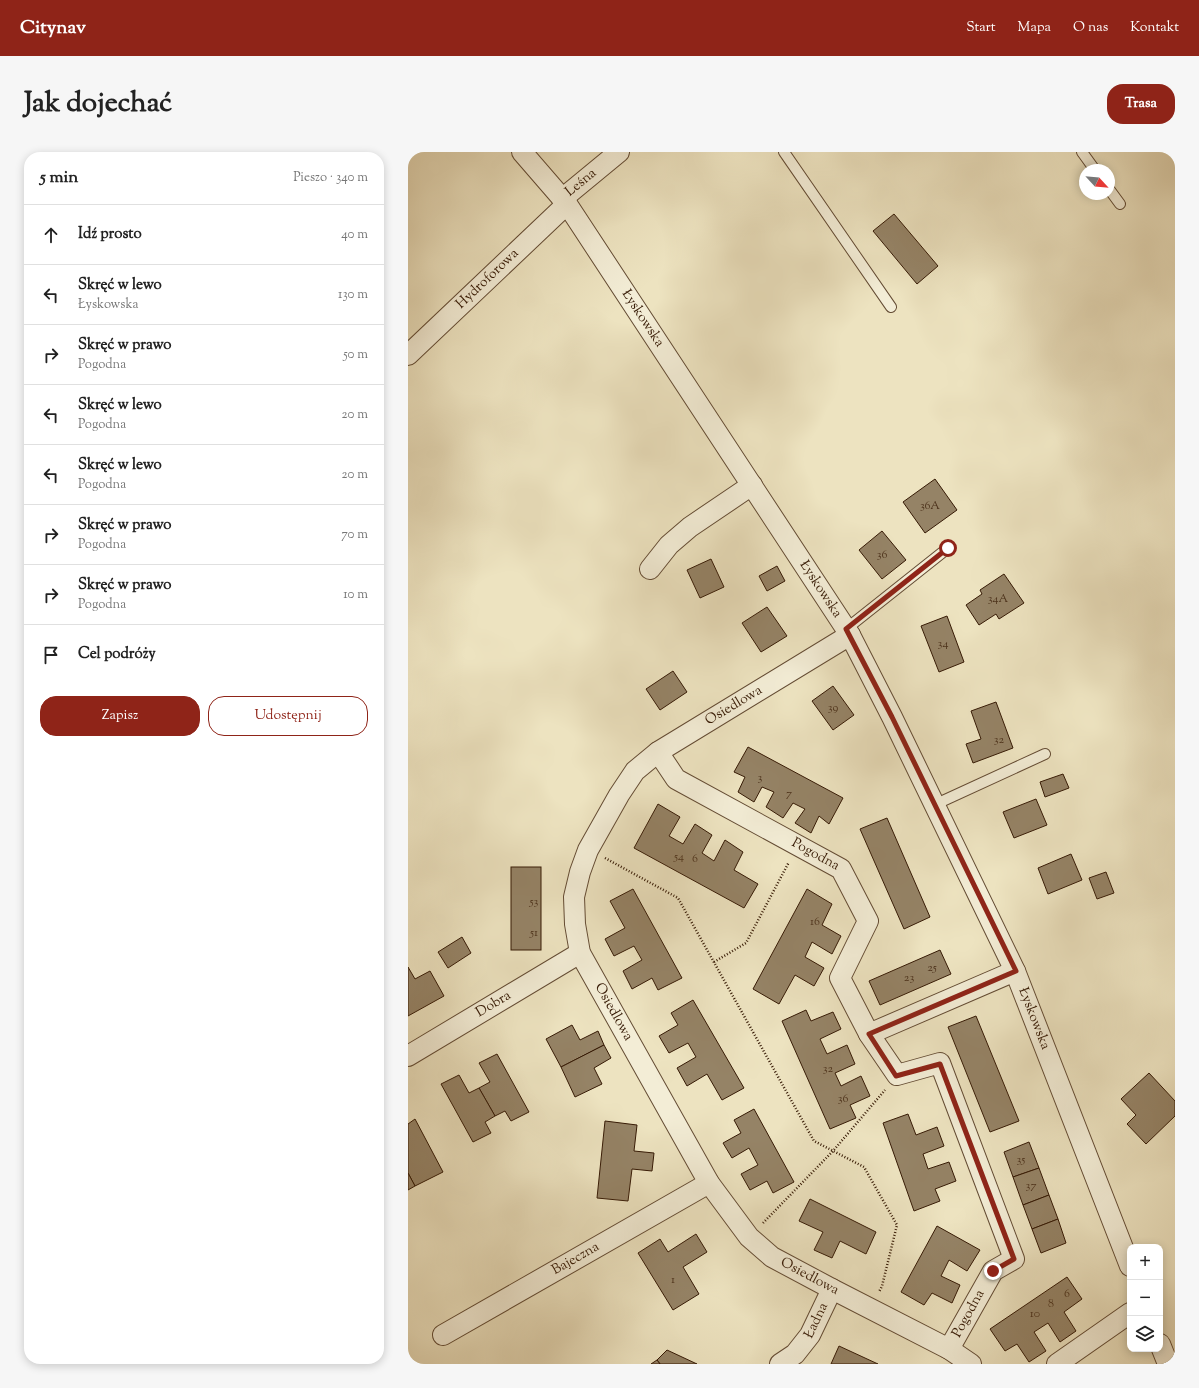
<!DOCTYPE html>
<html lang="pl">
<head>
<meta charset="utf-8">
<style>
  body { margin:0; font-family:"Sorts Mill Goudy",serif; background:#f6f6f6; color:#222 }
  .controls { position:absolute; right:12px; bottom:12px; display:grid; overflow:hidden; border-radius:8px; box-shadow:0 2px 10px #0003 }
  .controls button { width:36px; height:36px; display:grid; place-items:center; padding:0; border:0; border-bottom:1px solid #e0e0e0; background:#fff; color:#222; font:20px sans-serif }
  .compass { position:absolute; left:671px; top:12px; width:36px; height:36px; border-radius:50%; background:#fff; box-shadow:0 2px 10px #0003; rotate:116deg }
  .stop { position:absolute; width:12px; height:12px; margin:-9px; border:3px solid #8f2418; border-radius:50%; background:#fff }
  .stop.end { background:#8f2418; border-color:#fff; box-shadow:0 1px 4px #0008 }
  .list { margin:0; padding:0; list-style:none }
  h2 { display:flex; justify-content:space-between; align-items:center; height:52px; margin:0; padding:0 16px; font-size:17px }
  h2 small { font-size:13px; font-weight:400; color:#767676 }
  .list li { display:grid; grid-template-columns:26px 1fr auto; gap:12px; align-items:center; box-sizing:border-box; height:60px; padding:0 16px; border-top:1px solid #e0e0e0 }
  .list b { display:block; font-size:15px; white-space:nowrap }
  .list p { margin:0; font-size:13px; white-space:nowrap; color:#767676 }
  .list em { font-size:13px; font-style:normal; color:#767676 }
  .actions { display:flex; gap:8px; padding:12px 16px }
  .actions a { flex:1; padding:9px 0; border:1px solid #8f2418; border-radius:16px; text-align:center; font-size:14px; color:#8f2418 }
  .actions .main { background:#8f2418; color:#fff }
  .icon { flex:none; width:22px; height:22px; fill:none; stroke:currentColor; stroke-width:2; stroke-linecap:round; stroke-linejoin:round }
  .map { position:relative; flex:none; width:767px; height:1212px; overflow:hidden; border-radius:16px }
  header { display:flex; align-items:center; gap:24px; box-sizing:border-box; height:56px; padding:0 20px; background:#8f2418; color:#fff }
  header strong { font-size:19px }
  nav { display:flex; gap:22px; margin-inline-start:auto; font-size:14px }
  .intro { display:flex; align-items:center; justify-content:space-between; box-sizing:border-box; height:96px; padding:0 24px }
  h1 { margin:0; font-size:28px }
  .button { padding:10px 18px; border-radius:16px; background:#8f2418; color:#fff; font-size:14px; font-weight:700 }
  main { display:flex; gap:24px; padding:0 24px }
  aside { flex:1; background:#fff; border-radius:16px; box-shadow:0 2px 10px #0003 }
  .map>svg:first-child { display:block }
  .building { fill:#958366; stroke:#361a05 }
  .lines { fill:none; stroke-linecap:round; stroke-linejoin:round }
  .lane-casing { stroke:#644c34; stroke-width:12 }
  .street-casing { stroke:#644c34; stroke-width:22 }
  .path { stroke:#361a05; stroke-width:2.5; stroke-dasharray:1 2; stroke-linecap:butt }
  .lane { stroke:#f3edd6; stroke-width:10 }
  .street { stroke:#f3edd6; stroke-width:20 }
  .route { stroke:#8f2418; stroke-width:5 }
  .labels { text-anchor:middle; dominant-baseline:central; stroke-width:3.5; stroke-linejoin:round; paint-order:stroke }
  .number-label { font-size:12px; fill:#4e341d }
  .street-label { font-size:14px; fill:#361a05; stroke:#f3edd6 }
</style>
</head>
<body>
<header>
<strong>Citynav</strong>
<nav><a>Start</a><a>Mapa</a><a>O nas</a><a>Kontakt</a></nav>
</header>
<div class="intro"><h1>Jak dojechać</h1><a class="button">Trasa</a></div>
<main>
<aside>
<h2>5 min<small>Pieszo · 340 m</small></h2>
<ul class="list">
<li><svg class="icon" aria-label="ahead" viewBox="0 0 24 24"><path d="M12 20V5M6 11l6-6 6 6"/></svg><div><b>Idź prosto</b></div><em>40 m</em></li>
<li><svg class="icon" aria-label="left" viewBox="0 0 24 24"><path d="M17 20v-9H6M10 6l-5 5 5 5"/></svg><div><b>Skręć w lewo</b><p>Łyskowska</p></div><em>130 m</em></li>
<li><svg class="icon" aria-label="right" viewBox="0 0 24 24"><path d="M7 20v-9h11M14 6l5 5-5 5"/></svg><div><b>Skręć w prawo</b><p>Pogodna</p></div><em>50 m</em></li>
<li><svg class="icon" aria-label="left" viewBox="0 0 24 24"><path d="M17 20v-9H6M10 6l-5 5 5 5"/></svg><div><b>Skręć w lewo</b><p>Pogodna</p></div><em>20 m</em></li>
<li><svg class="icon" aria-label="left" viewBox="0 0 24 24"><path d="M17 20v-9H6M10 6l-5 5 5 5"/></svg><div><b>Skręć w lewo</b><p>Pogodna</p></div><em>20 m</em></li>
<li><svg class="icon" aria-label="right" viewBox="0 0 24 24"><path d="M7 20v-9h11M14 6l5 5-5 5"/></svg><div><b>Skręć w prawo</b><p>Pogodna</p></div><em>70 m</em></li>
<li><svg class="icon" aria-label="right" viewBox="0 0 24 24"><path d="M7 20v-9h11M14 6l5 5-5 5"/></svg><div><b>Skręć w prawo</b><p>Pogodna</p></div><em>10 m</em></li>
<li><svg class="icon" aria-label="arrive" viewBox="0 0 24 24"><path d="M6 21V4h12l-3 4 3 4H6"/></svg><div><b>Cel podróży</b></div></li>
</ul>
<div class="actions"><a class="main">Zapisz</a><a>Udostępnij</a></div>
</aside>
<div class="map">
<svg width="767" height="1212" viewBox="0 0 767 1212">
  <rect width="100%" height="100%" fill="#ede3c0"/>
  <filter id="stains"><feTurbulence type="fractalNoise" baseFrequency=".005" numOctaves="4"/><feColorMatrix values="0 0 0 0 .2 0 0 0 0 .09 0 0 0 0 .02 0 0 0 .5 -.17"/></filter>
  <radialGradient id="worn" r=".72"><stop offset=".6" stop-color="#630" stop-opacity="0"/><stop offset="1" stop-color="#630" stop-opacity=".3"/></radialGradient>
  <g class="building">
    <polygon points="486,62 530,114 509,132 465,79"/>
    <polygon points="527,327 549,358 517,381 495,350"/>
    <polygon points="474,379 498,408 474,427 451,398"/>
    <polygon points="303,407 316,435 292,446 279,418"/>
    <polygon points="369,414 377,429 359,439 351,424"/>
    <polygon points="596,422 616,451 591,467 588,462 571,473 558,453 574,442 572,438"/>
    <polygon points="359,455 379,484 353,500 334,471"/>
    <polygon points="539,464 556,510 531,520 513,474"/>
    <polygon points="265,519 279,540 252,558 238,537"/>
    <polygon points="425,534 446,563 425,578 404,549"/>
    <polygon points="588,550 605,596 565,611 558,592 573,587 563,559"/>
    <polygon points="340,595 435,646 421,672 411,664 403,681 387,671 397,657 385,651 375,666 358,655 366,640 354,635 346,650 330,640 337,625 326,620"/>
    <polygon points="655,622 661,636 637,645 632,630"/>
    <polygon points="628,647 639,673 606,686 595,660"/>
    <polygon points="250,652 272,665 261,684 275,692 287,672 304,683 294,701 306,709 317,688 335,700 326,718 350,732 336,756 226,696"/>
    <polygon points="479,666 522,765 496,777 452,677"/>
    <polygon points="663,702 674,728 640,742 630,716"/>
    <rect x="103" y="715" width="30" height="83"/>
    <polygon points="698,720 706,741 689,747 681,726"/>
    <polygon points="225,737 274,826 250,838 244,826 224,837 215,819 234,808 226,794 206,804 197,787 217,776 202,749"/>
    <polygon points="399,737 424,752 414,773 433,784 424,802 404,790 397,805 416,816 406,834 387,823 371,852 345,837"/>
    <polygon points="54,785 63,801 40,816 30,800"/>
    <polygon points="532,798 543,822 472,853 461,829"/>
    <polygon points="0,815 7,827 22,819 36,844 0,864"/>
    <polygon points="285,848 336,936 314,948 299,922 279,934 269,916 288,905 280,891 261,901 251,884 270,873 263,861"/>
    <polygon points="398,858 403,869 425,860 433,877 412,887 419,902 439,893 447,912 427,921 433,934 453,924 462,944 442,953 448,966 422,977 374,869"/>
    <polygon points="568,864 611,969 582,980 540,875"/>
    <polygon points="164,873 172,888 190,879 196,893 153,915 138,887"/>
    <polygon points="196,893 203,906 186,916 194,932 167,945 153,915"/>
    <polygon points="89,902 121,960 103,969 97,959 87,964 71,936 82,930 71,911"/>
    <polygon points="741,921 767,949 767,964 738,992 719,972 728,963 713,947"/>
    <polygon points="51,923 61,941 71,936 87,964 77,970 83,981 65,990 33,932"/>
    <polygon points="346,957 386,1030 365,1041 359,1029 342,1038 333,1022 350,1013 341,996 324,1006 315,991 333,981 326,968"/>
    <polygon points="500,962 508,983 529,975 536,994 515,1002 520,1017 541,1010 548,1029 527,1037 532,1049 506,1059 475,971"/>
    <polygon points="7,967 35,1020 7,1034 0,1021 0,972"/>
    <polygon points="197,969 229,973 226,999 246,1001 244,1019 224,1017 220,1049 189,1046"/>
    <polygon points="621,990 631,1016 605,1025 596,1000"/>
    <polygon points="631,1016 641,1043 615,1053 605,1025"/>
    <polygon points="0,1021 7,1034 0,1038"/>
    <polygon points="641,1043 650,1067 624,1077 615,1053"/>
    <polygon points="402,1047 468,1080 458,1102 432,1089 424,1106 406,1098 415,1080 391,1069"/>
    <polygon points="650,1067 658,1091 633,1101 624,1077"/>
    <polygon points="529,1074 572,1098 559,1119 541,1108 533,1124 552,1133 544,1151 524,1141 516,1153 493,1140"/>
    <polygon points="288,1082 299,1100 275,1115 291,1142 265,1158 230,1101 252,1087 260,1100"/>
    <polygon points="659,1125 674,1147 656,1160 668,1179 652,1190 640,1171 626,1180 638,1199 621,1210 609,1192 597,1199 582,1177"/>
    <polygon points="431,1194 470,1212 423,1212"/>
    <polygon points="259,1198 289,1212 252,1212 249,1208"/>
    <polygon points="249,1208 252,1212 243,1212"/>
  </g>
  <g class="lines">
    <g class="lane-casing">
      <g id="lane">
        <polyline points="376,0 483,155"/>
        <polyline points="674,0 687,18"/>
        <polyline points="701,37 712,52"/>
        <polyline points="438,477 540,396"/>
        <polyline points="526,653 637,602"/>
      </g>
    </g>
    <g class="street-casing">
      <g id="street">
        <path id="s1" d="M114 0 159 52 442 483 484 565 607 819 722 1114"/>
        <path id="s2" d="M154 47 211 0"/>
        <path id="s3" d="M0 203 159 52"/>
        <polyline points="242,417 261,393 282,375 344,333"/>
        <path id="s4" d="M442 483 250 600 227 619 211 643 180 698 172 720 166 745 167 772 172 801 301 1031 341 1085 364 1105 424 1137 541 1197 563 1212"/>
        <path id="s5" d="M250 600 268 627 433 717 460 769 432 826 461 882 607 819"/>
        <polyline points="461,882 489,923 532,911 606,1107 585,1119 541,1197"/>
        <path id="s6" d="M0 904 172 801"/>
        <path id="s7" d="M35 1183 301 1031"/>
        <polyline points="752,1192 760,1212"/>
        <path id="s8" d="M372 1212 387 1202 402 1183 424 1137"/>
        <polyline points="649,1212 722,1161"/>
      </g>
    </g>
    <g class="path">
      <polyline points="197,706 270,746 406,989 456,1015 489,1073 474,1134 471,1140"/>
      <polyline points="306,810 338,791 381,710"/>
      <polyline points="355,1071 425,999 477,938"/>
    </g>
    <use href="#lane" class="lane"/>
    <use href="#street" class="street"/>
  </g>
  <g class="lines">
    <polyline class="route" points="540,396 438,477 484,565 608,819 461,882 488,924 532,912 606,1107 585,1119"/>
  </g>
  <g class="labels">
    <g class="number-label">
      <text x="522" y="354">36A</text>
      <text x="474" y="403">36</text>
      <text x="590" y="447">34A</text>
      <text x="535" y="492">34</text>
      <text x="425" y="556">39</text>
      <text x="591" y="588">32</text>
      <text x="352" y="626">3</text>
      <text x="381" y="642">7</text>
      <text x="271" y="705">54</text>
      <text x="287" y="707">6</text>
      <text x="126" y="750">53</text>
      <text x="407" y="770">16</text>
      <text x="126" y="781">51</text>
      <text x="524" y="816">25</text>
      <text x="501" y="826">23</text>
      <text x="420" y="917">32</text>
      <text x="435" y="947">36</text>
      <text x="613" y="1008">35</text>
      <text x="623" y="1034">37</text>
      <text x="265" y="1128">1</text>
      <text x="659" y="1142">6</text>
      <text x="643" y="1152">8</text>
      <text x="627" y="1162">10</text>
    </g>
    <g class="street-label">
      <text stroke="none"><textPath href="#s2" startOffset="25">Leśna</textPath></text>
      <text stroke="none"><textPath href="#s3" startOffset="110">Hydroforowa</textPath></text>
      <text stroke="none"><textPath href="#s1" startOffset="206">Łyskowska</textPath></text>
      <text stroke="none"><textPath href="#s1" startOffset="530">Łyskowska</textPath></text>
      <text transform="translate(326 554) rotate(-31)">Osiedlowa</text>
      <text stroke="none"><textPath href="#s5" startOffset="191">Pogodna</textPath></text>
      <text stroke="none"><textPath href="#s6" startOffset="100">Dobra</textPath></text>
      <text stroke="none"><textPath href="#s4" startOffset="520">Osiedlowa</textPath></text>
      <text stroke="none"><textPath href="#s1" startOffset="1010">Łyskowska</textPath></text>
      <text stroke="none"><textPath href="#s7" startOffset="153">Bajeczna</textPath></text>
      <text stroke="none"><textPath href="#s4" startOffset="856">Osiedlowa</textPath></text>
      <text transform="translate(561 1162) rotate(-61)">Pogodna</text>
      <text stroke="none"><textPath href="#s8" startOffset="58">Ładna</textPath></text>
    </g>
  </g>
  <rect width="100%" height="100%" filter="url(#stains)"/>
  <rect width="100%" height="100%" fill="url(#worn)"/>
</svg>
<div class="controls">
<button>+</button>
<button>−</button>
<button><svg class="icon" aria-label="layers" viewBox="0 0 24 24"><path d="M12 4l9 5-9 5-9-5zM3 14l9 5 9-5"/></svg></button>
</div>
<svg class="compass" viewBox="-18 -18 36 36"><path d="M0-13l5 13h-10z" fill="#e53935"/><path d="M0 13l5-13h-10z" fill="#767676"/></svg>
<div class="stop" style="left:540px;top:396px"></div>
<div class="stop end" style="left:585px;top:1119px"></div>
</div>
</main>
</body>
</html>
